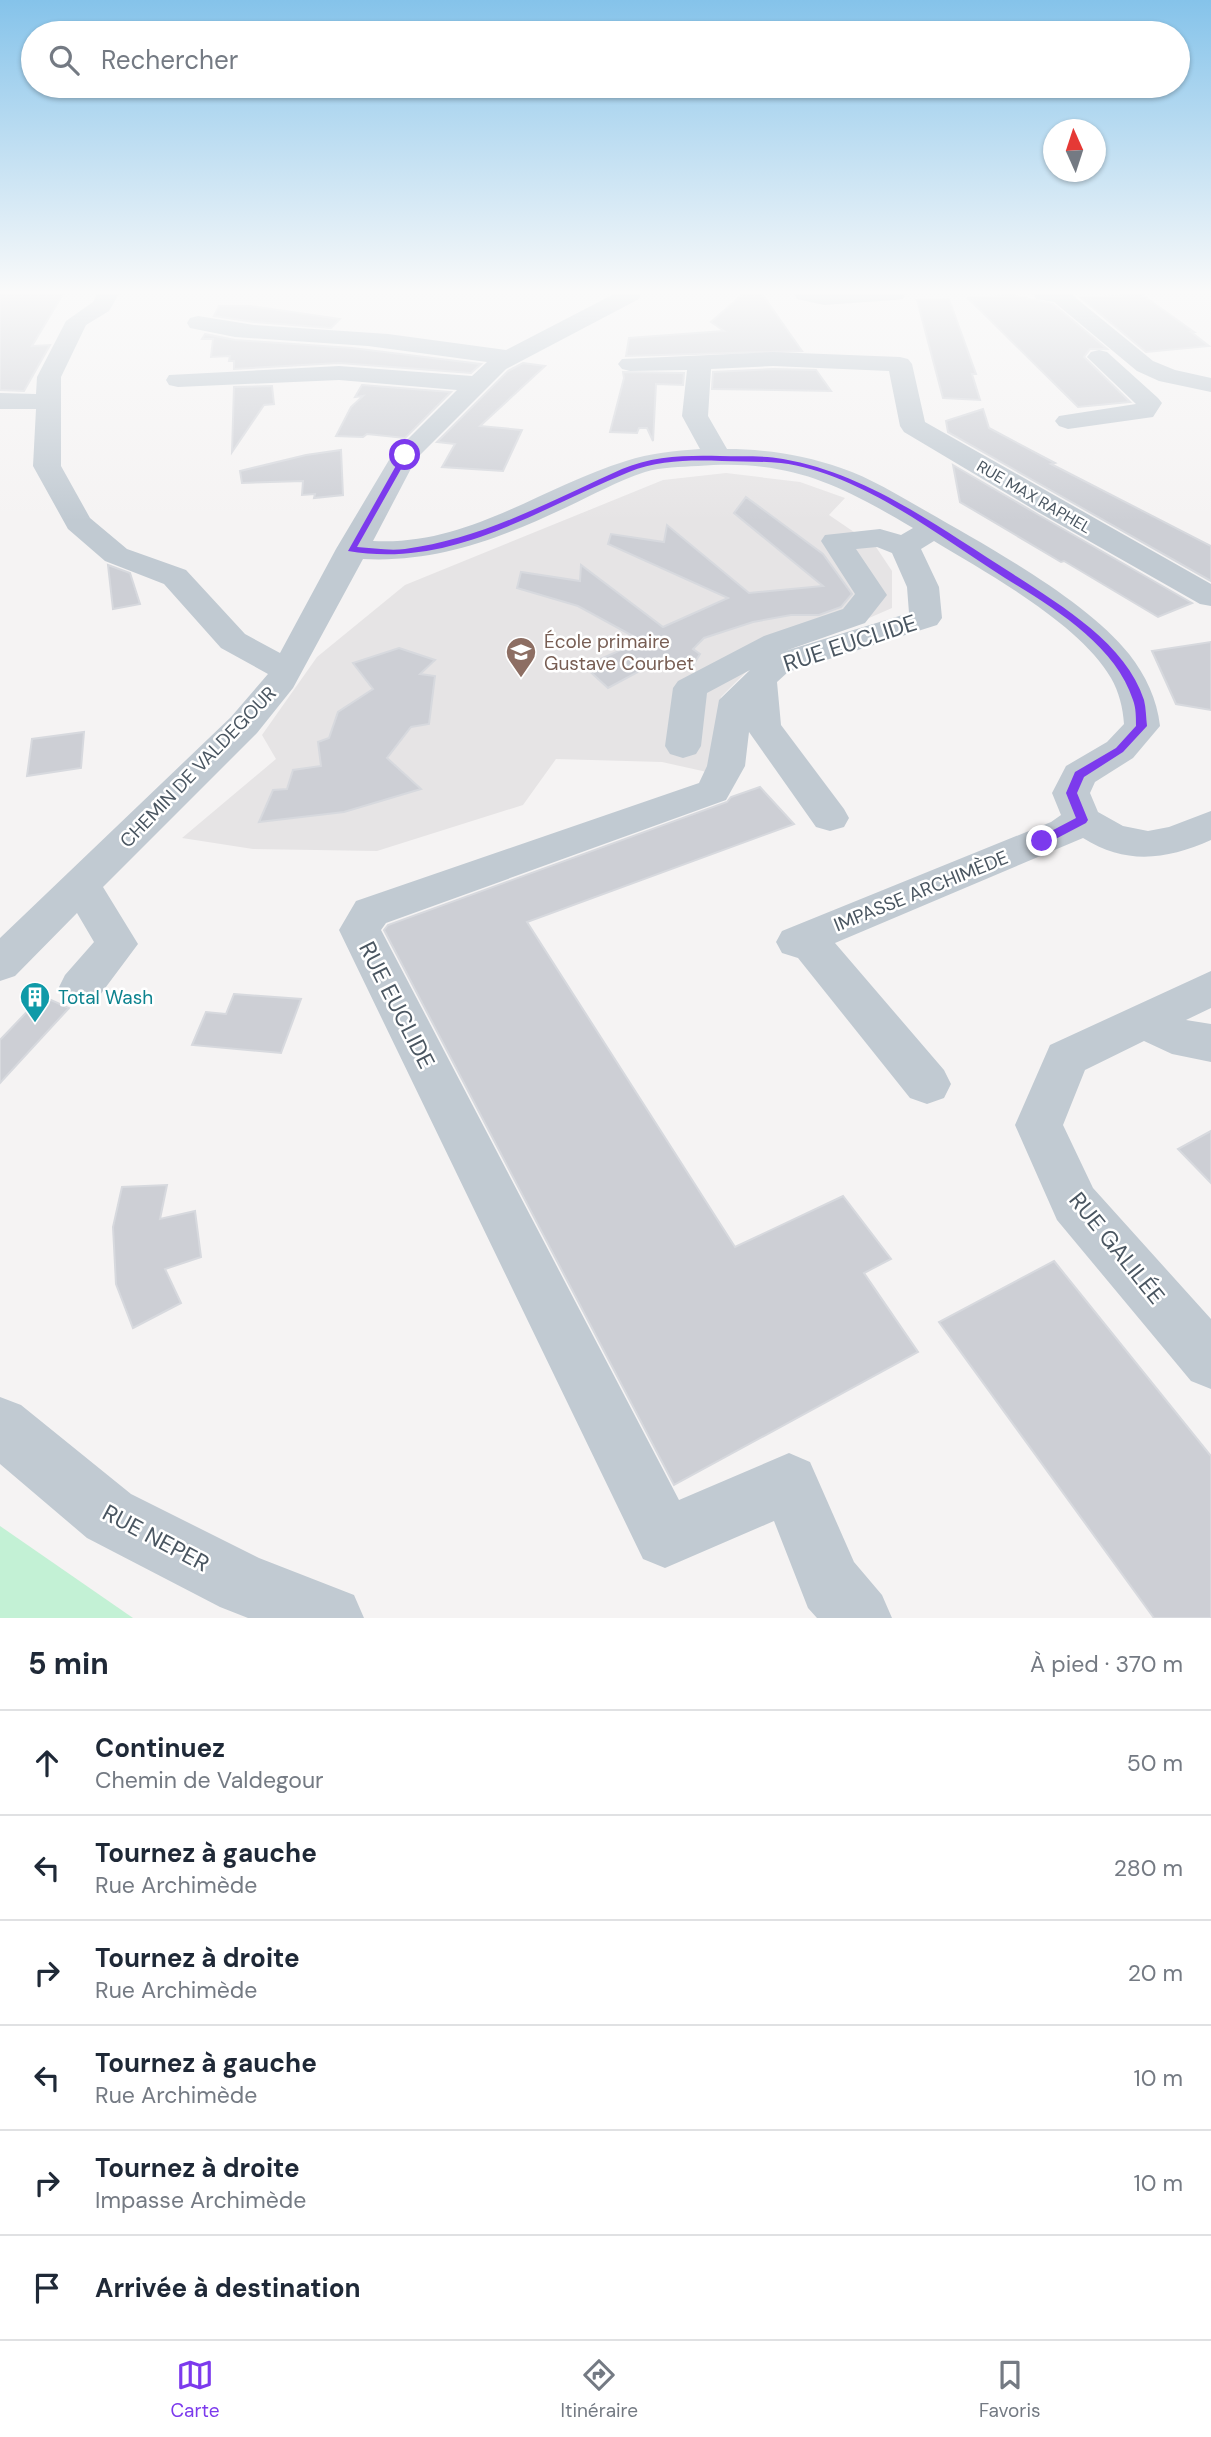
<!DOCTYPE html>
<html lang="fr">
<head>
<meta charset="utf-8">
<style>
  body { margin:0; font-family:"DM Sans",sans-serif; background:#f2f2f3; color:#1f2937 }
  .compass { position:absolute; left:1043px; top:119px; width:63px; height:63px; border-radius:50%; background:#fff; box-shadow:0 2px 5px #0004; rotate:357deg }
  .stop { position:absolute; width:21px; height:21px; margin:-16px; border:5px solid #7c3aed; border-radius:50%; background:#fff }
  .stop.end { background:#7c3aed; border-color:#fff; box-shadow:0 2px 7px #0008 }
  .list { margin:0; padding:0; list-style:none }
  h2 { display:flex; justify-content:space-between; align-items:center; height:91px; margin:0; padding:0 28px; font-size:30px }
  h2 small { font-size:23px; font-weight:400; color:#747a83 }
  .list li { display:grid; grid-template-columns:46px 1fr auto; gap:21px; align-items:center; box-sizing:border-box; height:105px; padding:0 28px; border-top:2px solid #e0e1e3 }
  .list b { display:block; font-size:26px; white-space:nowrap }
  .list p { margin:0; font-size:23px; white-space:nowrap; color:#747a83 }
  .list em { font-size:23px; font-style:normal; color:#747a83 }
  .icon { flex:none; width:38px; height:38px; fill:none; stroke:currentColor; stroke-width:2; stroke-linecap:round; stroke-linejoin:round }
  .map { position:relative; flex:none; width:1211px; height:1618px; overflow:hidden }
  .search { position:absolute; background:#fff; box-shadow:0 2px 5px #0004; left:21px; right:21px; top:21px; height:77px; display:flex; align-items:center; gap:18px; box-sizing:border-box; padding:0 24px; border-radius:38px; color:#747a83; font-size:26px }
  .sheet { height:721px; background:#fff }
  nav { display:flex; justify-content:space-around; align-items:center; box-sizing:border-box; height:98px; border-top:2px solid #e0e1e3; background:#fff; font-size:19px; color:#747a83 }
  nav a { display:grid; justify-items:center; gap:4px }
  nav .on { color:#7c3aed }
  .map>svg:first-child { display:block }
  .education { fill:#e6e4e5 }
  .green { fill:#c3f1d5 }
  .building { fill:#cdcfd5; stroke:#d7d9de; stroke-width:2 }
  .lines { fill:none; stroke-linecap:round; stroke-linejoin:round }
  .minor { fill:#c1cad2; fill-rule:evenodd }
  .route { fill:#7c3aed }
  .labels { text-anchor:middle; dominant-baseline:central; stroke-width:5; stroke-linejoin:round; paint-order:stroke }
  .far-street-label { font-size:16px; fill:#4a5661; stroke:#fff }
  .education-label { font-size:19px; fill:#785e54; stroke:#fff; text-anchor:start }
  .street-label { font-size:19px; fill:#4a5661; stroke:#fff }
  .culture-label { font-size:19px; fill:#0d838f; stroke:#fff; text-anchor:start }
  .near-street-label { font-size:23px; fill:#4a5661; stroke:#fff }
</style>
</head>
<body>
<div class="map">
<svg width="1211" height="1618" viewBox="0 0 1211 1618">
  <rect width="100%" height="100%" fill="#f5f3f3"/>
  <polygon class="education" points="726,473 800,482 845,498 829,515 876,547 892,571 892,608 837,632 758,660 721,697 707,772 662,762 556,759 523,805 377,851 253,849 182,838 276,759 262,735 317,657 405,585 663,480"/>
  <polygon class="green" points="0,1526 133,1618 0,1618"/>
  <g class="building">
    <polygon points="0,294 63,294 32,346 50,345 24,391 0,390"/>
    <polygon points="743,294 762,294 802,351 626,356 629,338 724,331 711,322"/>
    <polygon points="1141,294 1194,332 1191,332 1209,346 1146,352 1081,298"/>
    <polygon points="1013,295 1053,304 1107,349 1090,349 1084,357 1130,402 1078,407 968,298"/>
    <polygon points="949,299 976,374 972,374 980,400 943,398 917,300"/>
    <polygon points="219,306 250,306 340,319 331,328 254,322 214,316"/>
    <polygon points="205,334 235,340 352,348 481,364 471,373 339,363 234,369 234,361 229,361 230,356 211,357 213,339 202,339"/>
    <polygon points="523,363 545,366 480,426 522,430 503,471 442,467 455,444 437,442 508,371"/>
    <polygon points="773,369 816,370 831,391 712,389 713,372"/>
    <polygon points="623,372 684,373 683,385 656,384 653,441 647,428 639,428 637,433 610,432 624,378"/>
    <polygon points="362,385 451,392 405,438 367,434 363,437 336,436 351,407 363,396 355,397"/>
    <polygon points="272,386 274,404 264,405 232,452 234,387"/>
    <polygon points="983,409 989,428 1055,463 1051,464 1211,546 1211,581 948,432 946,421"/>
    <polygon points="341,450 343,495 314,498 315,494 302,495 303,481 242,483 240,471 306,455"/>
    <polygon points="953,465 1037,514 1192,603 1158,617 1064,561 1061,562 960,502"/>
    <polygon points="746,497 823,554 852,594 841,607 819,615 791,615 753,622 704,638 693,649 700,654 692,667 680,661 676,666 660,660 608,688 584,666 642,641 578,606 517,588 521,572 580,581 581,565 663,627 728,598 608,544 611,534 664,542 667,525 749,593 823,586 734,513"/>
    <polygon points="108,565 130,573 140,604 113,609"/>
    <polygon points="1211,642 1211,710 1176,704 1152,651"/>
    <polygon points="399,648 435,660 420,674 435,676 429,724 411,727 387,758 421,789 344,812 259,822 273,790 287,789 293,770 321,766 318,742 329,738 338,712 373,689 353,663"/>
    <polygon points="84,732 81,768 27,776 32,739"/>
    <polygon points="760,787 794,824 527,922 735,1247 843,1196 891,1259 864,1273 918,1352 674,1485 384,930 388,925 727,802 731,797"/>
    <polygon points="234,994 301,999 281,1053 192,1045 206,1012 226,1014"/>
    <polygon points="42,996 69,1008 0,1083 0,1040"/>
    <polygon points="1211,1131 1211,1183 1178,1149"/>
    <polygon points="167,1185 160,1219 195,1211 201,1257 165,1269 181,1303 133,1328 116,1284 113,1227 122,1187"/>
    <polygon points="1054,1261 1211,1456 1211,1618 1154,1618 939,1322"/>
  </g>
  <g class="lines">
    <g class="minor">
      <path d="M97 294H119L109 311 86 325 61 377V466L90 518 127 549 186 570 245 634 280 653 336 549 392 455 457 390 339 380 178 387 169 385 166 380 169 375 339 366 472 376 487 362 368 346 235 337 190 328 187 323 190 318 198 316 254 325 388 334 506 350 614 294H641L639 299 506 369 416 459 373 541C468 546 539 488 626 461 650 453 675 451 700 449L682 416 687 370 630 371 622 369 618 364 622 359 773 352 900 357 908 359 912 364 925 422 1211 584V606L1200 604 1038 512 904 432 900 426 889 371 773 366 711 369 708 416 727 449C765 449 805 455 841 468 871 478 899 496 926 511 987 546 1086 600 1129 654 1146 676 1157 699 1160 726L1133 758 1095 782 1090 793 1098 812 1123 826 1148 831 1169 827 1211 811V840C1166 860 1126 865 1083 838L835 943 944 1070 951 1084 944 1098 927 1104 910 1098 798 958 782 953 776 942 782 931 1051 822 1061 815 1052 793 1066 766 1107 742 1124 724C1123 708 1119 692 1111 678 1080 624 987 573 934 541L921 549 939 587 942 618 937 625 788 672 777 682 781 725 844 809 849 818 844 827 830 831 816 827 749 732 745 766 726 800 386 923 381 930 679 1500 789 1453 810 1462 854 1562 882 1595 892 1618H817L808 1608 774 1521 665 1568 643 1559 339 930 356 901 699 783 707 766 719 700 750 670 707 693 701 746 696 754 683 758 670 754 665 746 673 688 678 681 764 636 843 609 855 594 821 541 825 535 880 529 901 535 913 528C837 483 789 459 698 466 680 467 662 467 645 472 618 481 592 495 567 507 501 538 437 563 363 559L293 688 257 733 103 887 138 944 97 999 81 1004 65 999 59 987 65 975 94 942 77 913 15 976 0 981V938L231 717 268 674 221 648 164 584 105 561 68 529 33 466 36 409H0V393L36 394 37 377 66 321 93 302ZM877 547 892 553 907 587 909 613 785 651 865 623 887 595 856 549Z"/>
      <polygon points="795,294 905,294 903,299 895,300 824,305 797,299"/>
      <polygon points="1034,294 1071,294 1153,361 1175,370 1211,378 1211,392 1159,381 1137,371 1054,302 1036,299"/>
      <polygon points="1099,350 1107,352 1158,398 1162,403 1153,417 1068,429 1059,426 1055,421 1059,416 1136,404 1087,357 1091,352"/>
      <polygon points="1211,971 1211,1008 1186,1020 1211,1024 1211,1062 1172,1054 1144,1041 1085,1070 1063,1125 1093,1188 1211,1319 1211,1389 1191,1381 1057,1220 1015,1125 1050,1045"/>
      <polygon points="0,1397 21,1405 131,1494 259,1558 354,1595 364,1618 248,1618 220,1607 87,1538 0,1464"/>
    </g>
  </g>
  <linearGradient id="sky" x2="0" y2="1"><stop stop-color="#85c3ea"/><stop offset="0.56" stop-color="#fafafa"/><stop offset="1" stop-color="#fafafa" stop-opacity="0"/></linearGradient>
  <rect width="1211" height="521" fill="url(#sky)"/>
  <path class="route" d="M405 453 409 455 357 547C372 548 389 551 405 549 483 539 550 501 622 469 652 456 688 455 720 456 741 457 763 455 783 459 869 474 941 529 1013 574 1060 605 1126 643 1144 700 1146 708 1146 718 1147 726L1123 752 1084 777 1077 793 1088 820 1086 823 1046 844H1038V838L1076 818 1066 793 1075 772 1116 748 1136 726C1136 717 1136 708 1133 700 1115 644 1052 607 1005 578 939 536 860 473 781 463 762 461 742 462 722 461 691 460 658 460 629 472 537 509 453 569 348 551L402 455Z"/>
  <defs>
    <g id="school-pin" transform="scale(1.575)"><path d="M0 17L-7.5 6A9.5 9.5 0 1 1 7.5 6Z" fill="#8d6e63" stroke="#fff"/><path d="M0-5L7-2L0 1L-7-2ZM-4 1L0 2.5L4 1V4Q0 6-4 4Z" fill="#fff"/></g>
    <g id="building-pin" transform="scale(1.575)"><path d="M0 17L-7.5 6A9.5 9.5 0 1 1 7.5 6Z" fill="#0f9aa8" stroke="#fff"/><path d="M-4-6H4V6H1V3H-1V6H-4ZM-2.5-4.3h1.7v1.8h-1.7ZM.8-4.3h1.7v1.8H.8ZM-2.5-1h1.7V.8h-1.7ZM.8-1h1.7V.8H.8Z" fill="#fff"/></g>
  </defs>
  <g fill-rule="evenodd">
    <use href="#school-pin" x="521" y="652"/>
    <use href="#building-pin" x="35" y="997"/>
  </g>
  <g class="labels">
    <g class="far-street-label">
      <text transform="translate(1034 497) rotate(30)">RUE MAX RAPHEL</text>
    </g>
    <g class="education-label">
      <text x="544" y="641">École primaire<tspan x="544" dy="22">Gustave Courbet</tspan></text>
    </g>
    <g class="street-label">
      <text transform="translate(198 767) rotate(-46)">CHEMIN DE VALDEGOUR</text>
      <text transform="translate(921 891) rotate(-22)">IMPASSE ARCHIMÈDE</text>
    </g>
    <g class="culture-label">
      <text x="58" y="997">Total Wash</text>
    </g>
    <g class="near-street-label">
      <text transform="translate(850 643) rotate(-18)">RUE EUCLIDE</text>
      <text transform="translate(397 1005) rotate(63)">RUE EUCLIDE</text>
      <text transform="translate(1117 1248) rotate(51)">RUE GALILÉE</text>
      <text transform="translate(156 1538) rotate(28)">RUE NEPER</text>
    </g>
  </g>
</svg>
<svg class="compass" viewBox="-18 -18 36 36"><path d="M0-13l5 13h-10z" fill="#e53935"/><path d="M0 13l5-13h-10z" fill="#747a83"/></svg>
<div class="stop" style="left:405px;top:455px"></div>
<div class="stop end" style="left:1042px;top:841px"></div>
<div class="search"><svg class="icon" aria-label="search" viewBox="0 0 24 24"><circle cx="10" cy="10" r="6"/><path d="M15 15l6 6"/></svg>Rechercher</div>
</div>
<section class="sheet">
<h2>5 min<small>À pied · 370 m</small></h2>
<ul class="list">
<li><svg class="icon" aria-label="ahead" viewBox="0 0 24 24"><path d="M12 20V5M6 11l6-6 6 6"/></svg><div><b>Continuez</b><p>Chemin de Valdegour</p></div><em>50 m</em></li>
<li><svg class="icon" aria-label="left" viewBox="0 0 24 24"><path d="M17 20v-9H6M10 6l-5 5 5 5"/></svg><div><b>Tournez à gauche</b><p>Rue Archimède</p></div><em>280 m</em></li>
<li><svg class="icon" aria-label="right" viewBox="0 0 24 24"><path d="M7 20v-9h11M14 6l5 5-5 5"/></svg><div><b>Tournez à droite</b><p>Rue Archimède</p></div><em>20 m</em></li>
<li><svg class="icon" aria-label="left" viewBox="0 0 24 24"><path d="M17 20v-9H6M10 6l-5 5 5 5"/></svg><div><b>Tournez à gauche</b><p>Rue Archimède</p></div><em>10 m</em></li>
<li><svg class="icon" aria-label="right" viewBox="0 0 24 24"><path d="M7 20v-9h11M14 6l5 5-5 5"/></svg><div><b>Tournez à droite</b><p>Impasse Archimède</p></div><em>10 m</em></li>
<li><svg class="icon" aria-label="arrive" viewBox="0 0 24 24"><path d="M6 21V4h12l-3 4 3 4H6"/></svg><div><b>Arrivée à destination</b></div></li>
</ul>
</section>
<nav>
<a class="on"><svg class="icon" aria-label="map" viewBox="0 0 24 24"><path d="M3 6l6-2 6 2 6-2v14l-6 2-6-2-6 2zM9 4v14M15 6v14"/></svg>Carte</a>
<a><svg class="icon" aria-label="directions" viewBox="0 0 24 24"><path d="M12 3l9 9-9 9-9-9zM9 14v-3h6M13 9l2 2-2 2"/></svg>Itinéraire</a>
<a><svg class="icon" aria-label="saved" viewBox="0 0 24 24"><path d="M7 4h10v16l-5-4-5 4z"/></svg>Favoris</a>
</nav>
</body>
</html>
